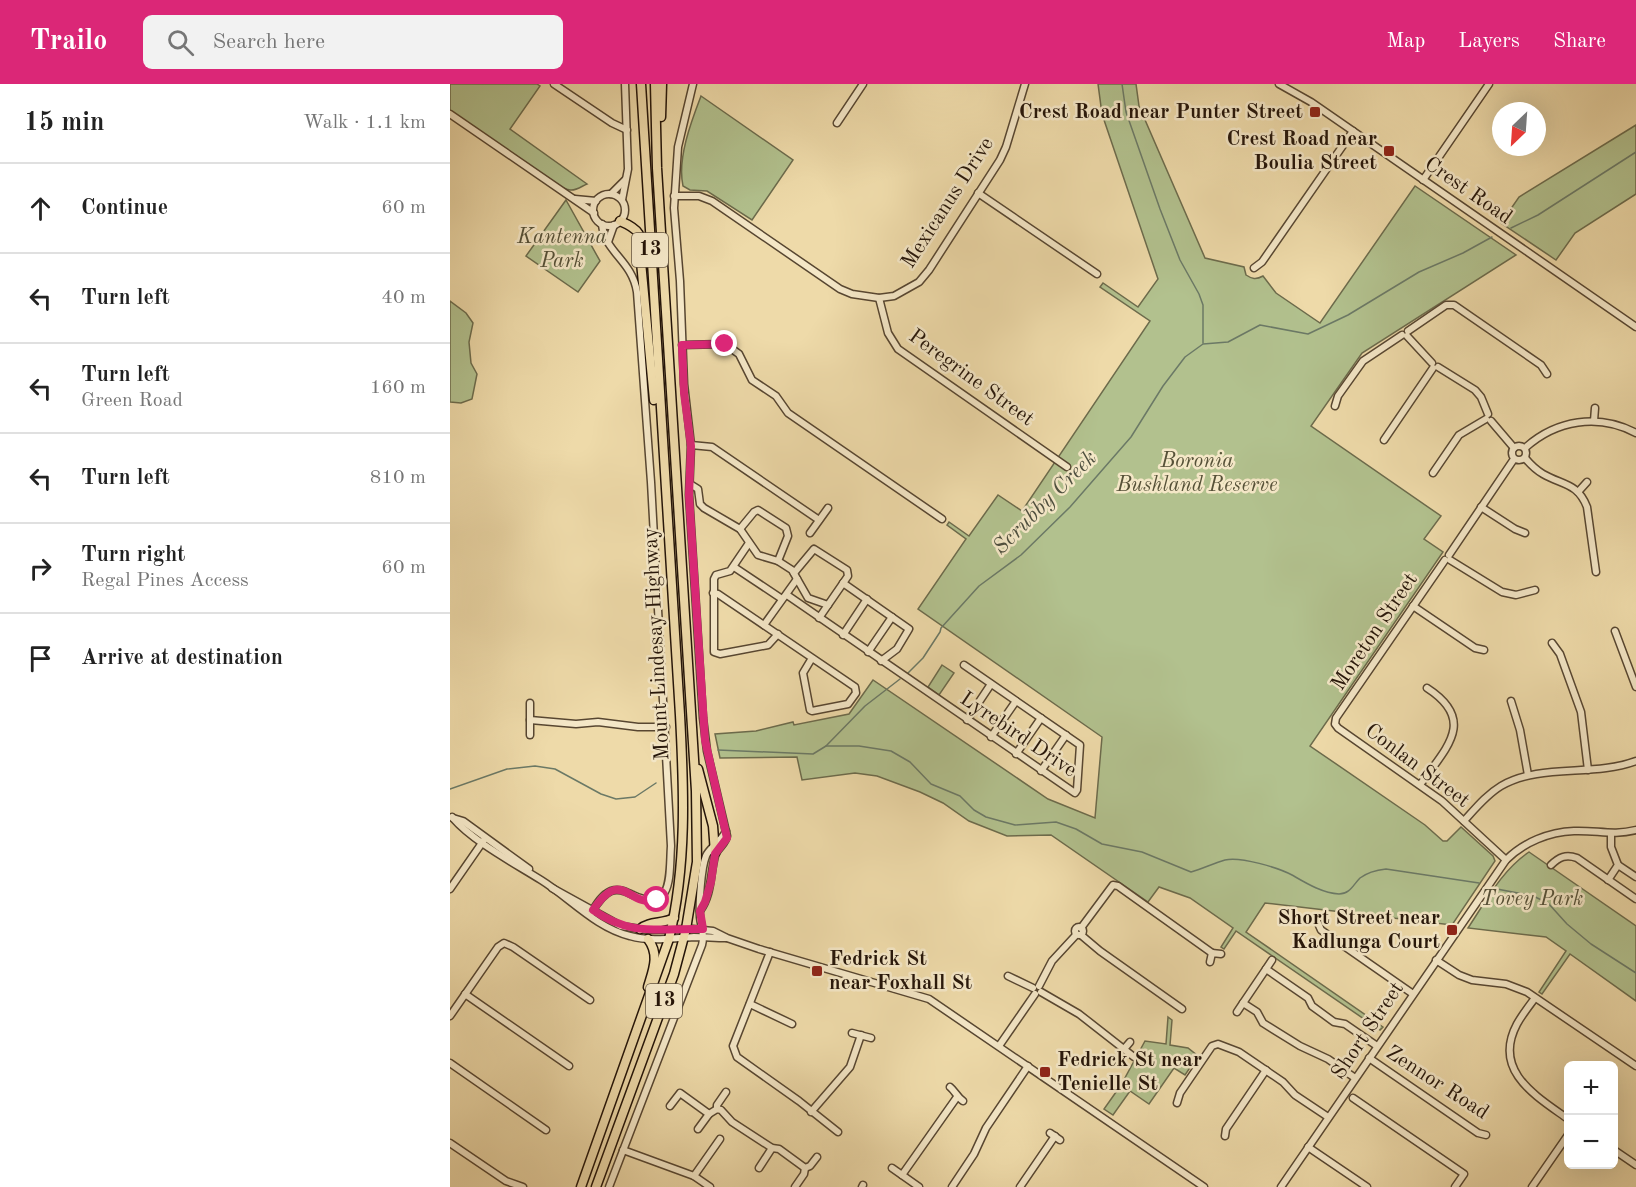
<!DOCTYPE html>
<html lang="en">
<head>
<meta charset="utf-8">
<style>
  body { margin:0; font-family:"Old Standard TT",serif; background:#f2f2f2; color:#222 }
  .controls { position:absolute; right:18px; bottom:18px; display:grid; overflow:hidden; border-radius:9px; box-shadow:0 6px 24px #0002 }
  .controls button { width:54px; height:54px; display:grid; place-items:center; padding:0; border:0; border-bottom:2px solid #e0e0e0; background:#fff; color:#222; font:30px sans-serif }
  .compass { position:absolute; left:1042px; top:18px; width:54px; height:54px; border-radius:50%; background:#fff; box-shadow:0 6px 24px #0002; rotate:205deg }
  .stop { position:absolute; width:18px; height:18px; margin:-14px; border:4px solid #db2777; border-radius:50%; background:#fff }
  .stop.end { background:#db2777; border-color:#fff; box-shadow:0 2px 6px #0008 }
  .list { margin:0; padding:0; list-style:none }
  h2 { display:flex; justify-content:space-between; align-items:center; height:78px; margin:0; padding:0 24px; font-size:26px }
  h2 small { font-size:20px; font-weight:400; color:#767676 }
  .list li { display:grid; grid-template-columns:39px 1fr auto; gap:18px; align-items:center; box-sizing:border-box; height:90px; padding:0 24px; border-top:2px solid #e0e0e0 }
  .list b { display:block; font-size:22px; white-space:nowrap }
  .list p { margin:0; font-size:20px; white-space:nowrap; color:#767676 }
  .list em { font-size:20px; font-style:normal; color:#767676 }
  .icon { flex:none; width:33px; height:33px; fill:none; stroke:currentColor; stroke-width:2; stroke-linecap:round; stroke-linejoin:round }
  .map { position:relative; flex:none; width:1186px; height:1103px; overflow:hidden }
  header { display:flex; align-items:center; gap:36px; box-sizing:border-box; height:84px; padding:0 30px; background:#db2777; color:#fff }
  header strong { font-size:28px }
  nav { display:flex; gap:33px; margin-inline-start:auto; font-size:21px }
  .search { width:420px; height:54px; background:#f2f2f2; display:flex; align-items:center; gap:15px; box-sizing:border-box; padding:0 21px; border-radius:9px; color:#767676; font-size:22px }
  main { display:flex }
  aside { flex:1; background:#fff }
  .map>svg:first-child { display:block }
  .green { fill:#b2c18e; stroke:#6c6b4c; stroke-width:1.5 }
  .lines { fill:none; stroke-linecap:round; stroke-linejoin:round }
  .stream { stroke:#6b7966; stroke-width:1.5 }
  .minor-casing { stroke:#574631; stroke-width:9 }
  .highway-casing { stroke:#251509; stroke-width:11 }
  .minor { stroke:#f4e7c7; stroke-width:6 }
  .highway { stroke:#eedaa9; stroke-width:8 }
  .route { stroke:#db2777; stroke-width:8 }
  .poi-dot { fill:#8f2418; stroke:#f4e7c7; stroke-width:2 }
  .labels { text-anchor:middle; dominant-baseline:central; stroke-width:5; stroke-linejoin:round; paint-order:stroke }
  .shield { fill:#f4e7c7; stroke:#635442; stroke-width:1.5 }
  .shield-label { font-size:20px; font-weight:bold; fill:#251509 }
  .poi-label { font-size:21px; font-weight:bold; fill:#251509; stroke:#f4e7c7; text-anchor:end }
  .street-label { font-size:21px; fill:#251509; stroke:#f4e7c7 }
  .park-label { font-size:21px; font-style:italic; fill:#565138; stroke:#f4e7c7 }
  .water-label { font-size:22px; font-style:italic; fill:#4e4f3f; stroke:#f4e7c7 }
</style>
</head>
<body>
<header>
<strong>Trailo</strong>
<div class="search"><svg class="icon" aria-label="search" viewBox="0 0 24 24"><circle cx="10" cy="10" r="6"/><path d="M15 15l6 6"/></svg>Search here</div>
<nav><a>Map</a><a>Layers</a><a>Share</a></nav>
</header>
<main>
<aside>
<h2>15 min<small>Walk · 1.1 km</small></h2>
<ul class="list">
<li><svg class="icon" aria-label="ahead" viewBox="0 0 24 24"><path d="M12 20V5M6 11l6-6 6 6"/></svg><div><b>Continue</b></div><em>60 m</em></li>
<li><svg class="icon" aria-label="left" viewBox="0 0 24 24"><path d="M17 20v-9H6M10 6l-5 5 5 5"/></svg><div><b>Turn left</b></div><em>40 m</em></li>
<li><svg class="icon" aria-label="left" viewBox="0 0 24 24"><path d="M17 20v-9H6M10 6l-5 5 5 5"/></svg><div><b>Turn left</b><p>Green Road</p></div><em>160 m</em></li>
<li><svg class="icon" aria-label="left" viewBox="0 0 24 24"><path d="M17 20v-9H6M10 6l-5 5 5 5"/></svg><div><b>Turn left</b></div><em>810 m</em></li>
<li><svg class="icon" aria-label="right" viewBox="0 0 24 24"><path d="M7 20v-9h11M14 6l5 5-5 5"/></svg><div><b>Turn right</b><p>Regal Pines Access</p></div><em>60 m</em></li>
<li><svg class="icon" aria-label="arrive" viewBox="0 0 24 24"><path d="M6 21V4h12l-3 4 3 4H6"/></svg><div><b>Arrive at destination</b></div></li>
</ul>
</aside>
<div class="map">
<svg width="1186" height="1103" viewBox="0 0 1186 1103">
  <rect width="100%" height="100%" fill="#eedaa9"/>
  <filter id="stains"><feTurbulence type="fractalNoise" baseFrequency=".00333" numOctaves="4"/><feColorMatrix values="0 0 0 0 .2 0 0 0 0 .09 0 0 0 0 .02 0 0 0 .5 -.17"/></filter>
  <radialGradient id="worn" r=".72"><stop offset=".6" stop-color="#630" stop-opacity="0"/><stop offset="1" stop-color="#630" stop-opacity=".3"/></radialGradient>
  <g class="green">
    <path d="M0 0H87L90 2 60 45 137 100C132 102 126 107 120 106 103 104 19 41 0 28Z"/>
    <path d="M648 0H686L689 22 755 174 794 183 796 191C802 195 806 196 813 192L826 209 870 239 965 102 1066 171 912 269 861 342 991 432 974 455 993 468 860 662 975 741 993 757H997L1011 743 1043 772 1045 777 1002 841 815 819 796 848 933 943 930 946 786 847 774 865 771 863 783 844 740 814 709 803 698 818 601 751 557 752 519 737 493 719 470 708 427 692 405 689 352 696 347 673 270 674 265 650 306 647 343 638 344 641 399 630 423 596 598 715 645 734 652 653 468 525 516 455 497 441 499 438 519 452 548 411 572 427 700 237 650 203 653 199 688 223 708 195 652 30Z"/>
    <path d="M251 12 343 76 302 136 257 107 240 106 233 102C227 75 241 38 251 12Z"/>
    <polygon points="1186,41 1186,110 1125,149 1106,176 1051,139 1069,113"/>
    <polygon points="116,116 150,177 128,208 76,172"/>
    <polygon points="0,217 16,229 23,239 19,258 21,279 27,290 22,315 11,319 0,318"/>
    <polygon points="492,581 504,589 489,611 478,603"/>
    <path d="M1079 768 1186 842V917L1120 870 1092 910 1089 908 1116 867 1096 853 1018 844C1036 817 1052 786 1079 768Z"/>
    <polygon points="718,933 722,936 720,961 738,964 748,972 735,991 724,984 699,1020 680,1007 663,1031 654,1025 671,1001 695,957 716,960"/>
  </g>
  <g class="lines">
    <g class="stream">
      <polyline points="672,0 676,28 710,125 730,176 749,210 753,221 753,259"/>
      <polyline points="1061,144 1088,131 1186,68"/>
      <polyline points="457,590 473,574 490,548 491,544 529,502 571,471 620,423 681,353 713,302 735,273 753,260 778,258 810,241 858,250 898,231 969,188 1013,169 1042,153"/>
      <path d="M376 662H409L441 667 460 678 481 700 510 712 524 726 536 733 565 741 606 738 626 745 652 760 692 768 741 788C752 785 764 779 775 776 790 772 829 784 842 791 856 799 872 809 889 810 900 810 903 801 910 794 918 788 927 786 936 785L1029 799"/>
      <polyline points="268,666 363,670 376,662 415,622 450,595"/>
      <polyline points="0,705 57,685 85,682 105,685 151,710 166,715 185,713 206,699"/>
      <polyline points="1047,805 1083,812 1098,819 1117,840 1141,860 1186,889"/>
    </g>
    <g class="minor-casing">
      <g id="minor">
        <polyline points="104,0 162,39 177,46"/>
        <path d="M243 0 228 63 224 124 230 197 234 300 241 361 239 411 253 634 257 667 277 752C276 760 267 764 265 772 260 791 262 810 250 827"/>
        <polyline points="829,0 861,18 1186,243"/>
        <polyline points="0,30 144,129"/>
        <polyline points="387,39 413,0"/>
        <polyline points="973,96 1039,0"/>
        <polyline points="528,109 647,190"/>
        <polyline points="161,110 175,96"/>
        <circle cx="159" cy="126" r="16"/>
        <polyline points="224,112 249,112 262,117 390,205 402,210 429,214 444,212 469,198 479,186 550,76 556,63 575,0"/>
        <polyline points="125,115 146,117"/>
        <polyline points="172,116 178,85 175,0"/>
        <polyline points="158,158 164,141"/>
        <polyline points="804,184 812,178 903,47"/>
        <polyline points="429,214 438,249 448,265 617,383"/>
        <polyline points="958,247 996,221 1004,221 1091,281 1097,290"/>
        <polyline points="957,252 982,279"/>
        <polyline points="232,261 275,260 289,270 302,296 326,312 338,329 492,435"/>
        <polyline points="988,283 1025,306 1031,313 1038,330"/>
        <polyline points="885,322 888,312 913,277 952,251"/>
        <polyline points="1041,337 1064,364"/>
        <polyline points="1144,337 1145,324"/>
        <polyline points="934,356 983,284"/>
        <polyline points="241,361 262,363 369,436"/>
        <circle cx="1069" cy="369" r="7"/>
        <path d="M1075 364C1106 336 1148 329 1186 349"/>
        <path d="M1075 374C1080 380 1086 386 1093 390 1112 401 1128 399 1137 423L1146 488"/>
        <polyline points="983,389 1009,351 1036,335"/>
        <polyline points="240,400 248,405 250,420 254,424 290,445 308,471 328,477 342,486 358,514 378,521"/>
        <polyline points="1128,408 1137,398"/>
        <polyline points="1031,423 1065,445 1075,449"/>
        <polyline points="290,445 304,428 308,426 336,444 338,452 328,477"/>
        <polyline points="360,449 378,424"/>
        <polyline points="299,459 280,487 266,491 264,495 264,568 270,570 318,561 328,550"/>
        <polyline points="999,471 1064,375"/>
        <polyline points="995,476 886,634 885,640 888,644 992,717 1056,776"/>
        <polyline points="1000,476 1052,508 1066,511 1085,506"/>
        <polyline points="284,483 332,515"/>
        <polyline points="344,489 364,465 397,486 398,492 369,534"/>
        <polyline points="393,499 459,545 447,565 431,577"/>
        <polyline points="263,509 268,510 405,603 406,609 398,620 362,627 360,626 353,589 362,574"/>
        <polyline points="337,511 625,709 627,706 630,661 514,581"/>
        <polyline points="963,522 1025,564 1034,566"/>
        <polyline points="314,541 347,495"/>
        <polyline points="1165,547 1186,603"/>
        <polyline points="393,551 417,515"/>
        <polyline points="1102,559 1110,570 1131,628 1138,686"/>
        <polyline points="418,568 442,533"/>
        <polyline points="1061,617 1070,646 1078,691"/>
        <polyline points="80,636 126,640 148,638 188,643 216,643"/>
        <polyline points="517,636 541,600"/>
        <polyline points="80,651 80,619"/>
        <polyline points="541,653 566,617"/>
        <polyline points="566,670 591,634"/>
        <polyline points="591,687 616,651"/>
        <path d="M970 701C995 665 1028 637 977 604"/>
        <path d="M2 733C22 757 64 779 91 796 120 814 146 844 180 852 201 858 223 854 244 853 255 853 265 854 276 854"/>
        <polyline points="3,734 13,737 79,785"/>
        <path d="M1014 737C1025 725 1036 711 1051 702 1091 679 1143 693 1186 677"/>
        <path d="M1101 781C1109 773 1116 770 1127 774L1186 815"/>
        <polyline points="1168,781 1186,793"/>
        <polyline points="1158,796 1168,781 1161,763 1161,750"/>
        <polyline points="102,804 171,842 197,846 243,845 263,847 277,854 309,865 479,915 754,1103"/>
        <polyline points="0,805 34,756"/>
        <path d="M140 831C145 823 151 811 161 807 169 804 176 808 183 811 224 830 219 790 221 762L201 398 187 208C182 176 154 168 152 140"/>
        <polyline points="867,837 871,846 963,910"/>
        <circle cx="629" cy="847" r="4"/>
        <polyline points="631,844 663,801 668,802 762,869"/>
        <polyline points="631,851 650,867 732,925"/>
        <polyline points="320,868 283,962 287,973 349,1017 388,1048"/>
        <polyline points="986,876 1009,891 1022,896 1056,900 1077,908 1186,982"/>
        <polyline points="760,878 762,869 771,870"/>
        <polyline points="816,885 822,876"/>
        <polyline points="558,892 583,904"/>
        <polyline points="589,902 602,877 626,851"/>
        <polyline points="591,908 629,930 684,973"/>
        <polyline points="15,910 119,982"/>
        <path d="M1085 914C1079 922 1072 931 1067 940 1042 987 1086 1012 1118 1035"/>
        <polyline points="300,920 342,940"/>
        <polyline points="787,928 793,919"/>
        <polyline points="0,932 48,863 54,859 63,863 140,916"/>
        <polyline points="402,949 421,954"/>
        <polyline points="549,962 585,910"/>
        <polyline points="674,965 680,958"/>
        <polyline points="919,974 1028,1049 1036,1051"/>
        <polyline points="0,979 96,1046"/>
        <polyline points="905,994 878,975 850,962 813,939 807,928 793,919 816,885 858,914 862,922 884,938 895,940 927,962"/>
        <path d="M500 1003C505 1007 507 1013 513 1017"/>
        <polyline points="903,1014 1014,1090 1005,1103"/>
        <polyline points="727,1019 730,1009 762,962 768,960 789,968 833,998 845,1011 878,1033"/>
        <polyline points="220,1022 230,1009 259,1030 267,1025 271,1026 282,1038 322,1064 329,1065 355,1084 360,1082 367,1073"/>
        <polyline points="267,1025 267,1021 276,1008"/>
        <polyline points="361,1028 400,983 411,951"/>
        <polyline points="248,1045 259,1030"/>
        <polyline points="600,1049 610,1056"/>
        <polyline points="775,1052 776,1045 816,986"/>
        <polyline points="0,1059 56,1097 73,1103"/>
        <polyline points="858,1063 917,1103"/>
        <polyline points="173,1066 244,1092 260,1103"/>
        <polyline points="1164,1066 1186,1081"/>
        <polyline points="309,1084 322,1064"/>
        <polyline points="442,1084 469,1103"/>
        <polyline points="452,1091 507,1013"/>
        <polyline points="244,1092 270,1055"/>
        <path d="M159 1103 252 861C255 850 251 843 250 833 249 820 251 784 256 772 258 765 271 758 276 747"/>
        <polyline points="345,1103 354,1090 355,1084"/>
        <polyline points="412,1103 413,1101"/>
        <polyline points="502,1103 524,1070 536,1044 578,982"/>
        <polyline points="570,1103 605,1052"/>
        <path d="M831 1103 1056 776C1074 758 1099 748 1124 747 1147 746 1163 752 1186 746"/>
        <polyline points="1082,1103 1118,1051"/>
      </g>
    </g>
    <g class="highway-casing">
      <g id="highway">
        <polyline points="211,33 212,0"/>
        <path d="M170 137C196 148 190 154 191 178L204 316"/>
        <polyline points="248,685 263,742 265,769"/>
        <path d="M190 845C199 837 213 840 224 834"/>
        <path d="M198 855C210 871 203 886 198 903"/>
        <path d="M131 1103 219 855C237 780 234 706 230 631L191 0"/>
        <polyline points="146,1103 224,890 236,845 247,778 246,707 207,84 205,0"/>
      </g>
    </g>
    <use href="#minor" class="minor"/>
    <use href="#highway" class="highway"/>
  </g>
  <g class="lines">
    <path class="route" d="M207 816C177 824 173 782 143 826 182 853 209 844 253 845L250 827 255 818 261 798 265 770 277 754 255 656 239 411 241 362 234 309 232 261 275 260"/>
  </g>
  <g class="poi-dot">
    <rect x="859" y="22" width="12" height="12" rx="3"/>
    <rect x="933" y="61" width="12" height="12" rx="3"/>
    <rect x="996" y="840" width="12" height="12" rx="3"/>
    <rect x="361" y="881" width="12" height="12" rx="3"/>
    <rect x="589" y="982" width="12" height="12" rx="3"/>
  </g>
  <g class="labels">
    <g class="shield">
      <rect x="182" y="149" width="36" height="34" rx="4.5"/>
      <rect x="196" y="900" width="36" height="34" rx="4.5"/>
    </g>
    <g class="shield-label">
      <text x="200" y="166">13</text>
      <text x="214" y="917">13</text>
    </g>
    <g class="poi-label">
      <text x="853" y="28">Crest Road near Punter Street</text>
      <text x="927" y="55">Crest Road near<tspan x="927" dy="24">Boulia Street</tspan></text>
      <text x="990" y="834">Short Street near<tspan x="990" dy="24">Kadlunga Court</tspan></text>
      <text x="379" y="875" text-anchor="start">Fedrick St<tspan x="379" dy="24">near Foxhall St</tspan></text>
      <text x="607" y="976" text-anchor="start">Fedrick St near<tspan x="607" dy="24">Tenielle St</tspan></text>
    </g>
    <g class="street-label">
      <text transform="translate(1018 107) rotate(35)">Crest Road</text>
      <text transform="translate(498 119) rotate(-57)">Mexicanus Drive</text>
      <text transform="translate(521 294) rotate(36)">Peregrine Street</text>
      <text transform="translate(925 548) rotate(-56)">Moreton Street</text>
      <text transform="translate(207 560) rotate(-93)">Mount Lindesay Highway</text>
      <text transform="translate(568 651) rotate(34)">Lyrebird Drive</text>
      <text transform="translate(967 682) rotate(37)">Conlan Street</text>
      <text transform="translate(918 947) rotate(-56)">Short Street</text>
      <text transform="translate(987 999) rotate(33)">Zennor Road</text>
    </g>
    <g class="park-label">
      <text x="112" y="153">Kantenna<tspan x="112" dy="24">Park</tspan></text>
      <text x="747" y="377">Boronia<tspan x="747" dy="24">Bushland Reserve</tspan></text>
      <text x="1082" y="815">Tovey Park</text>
    </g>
    <g class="water-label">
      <text transform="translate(595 419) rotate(-45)">Scrubby Creek</text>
    </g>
  </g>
  <rect width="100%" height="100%" filter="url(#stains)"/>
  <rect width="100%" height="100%" fill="url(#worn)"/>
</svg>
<div class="controls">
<button>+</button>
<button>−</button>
</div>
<svg class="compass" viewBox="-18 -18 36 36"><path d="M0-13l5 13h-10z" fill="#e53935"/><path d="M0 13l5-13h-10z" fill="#767676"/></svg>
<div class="stop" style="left:207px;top:816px"></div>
<div class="stop end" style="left:275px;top:260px"></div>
</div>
</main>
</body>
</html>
